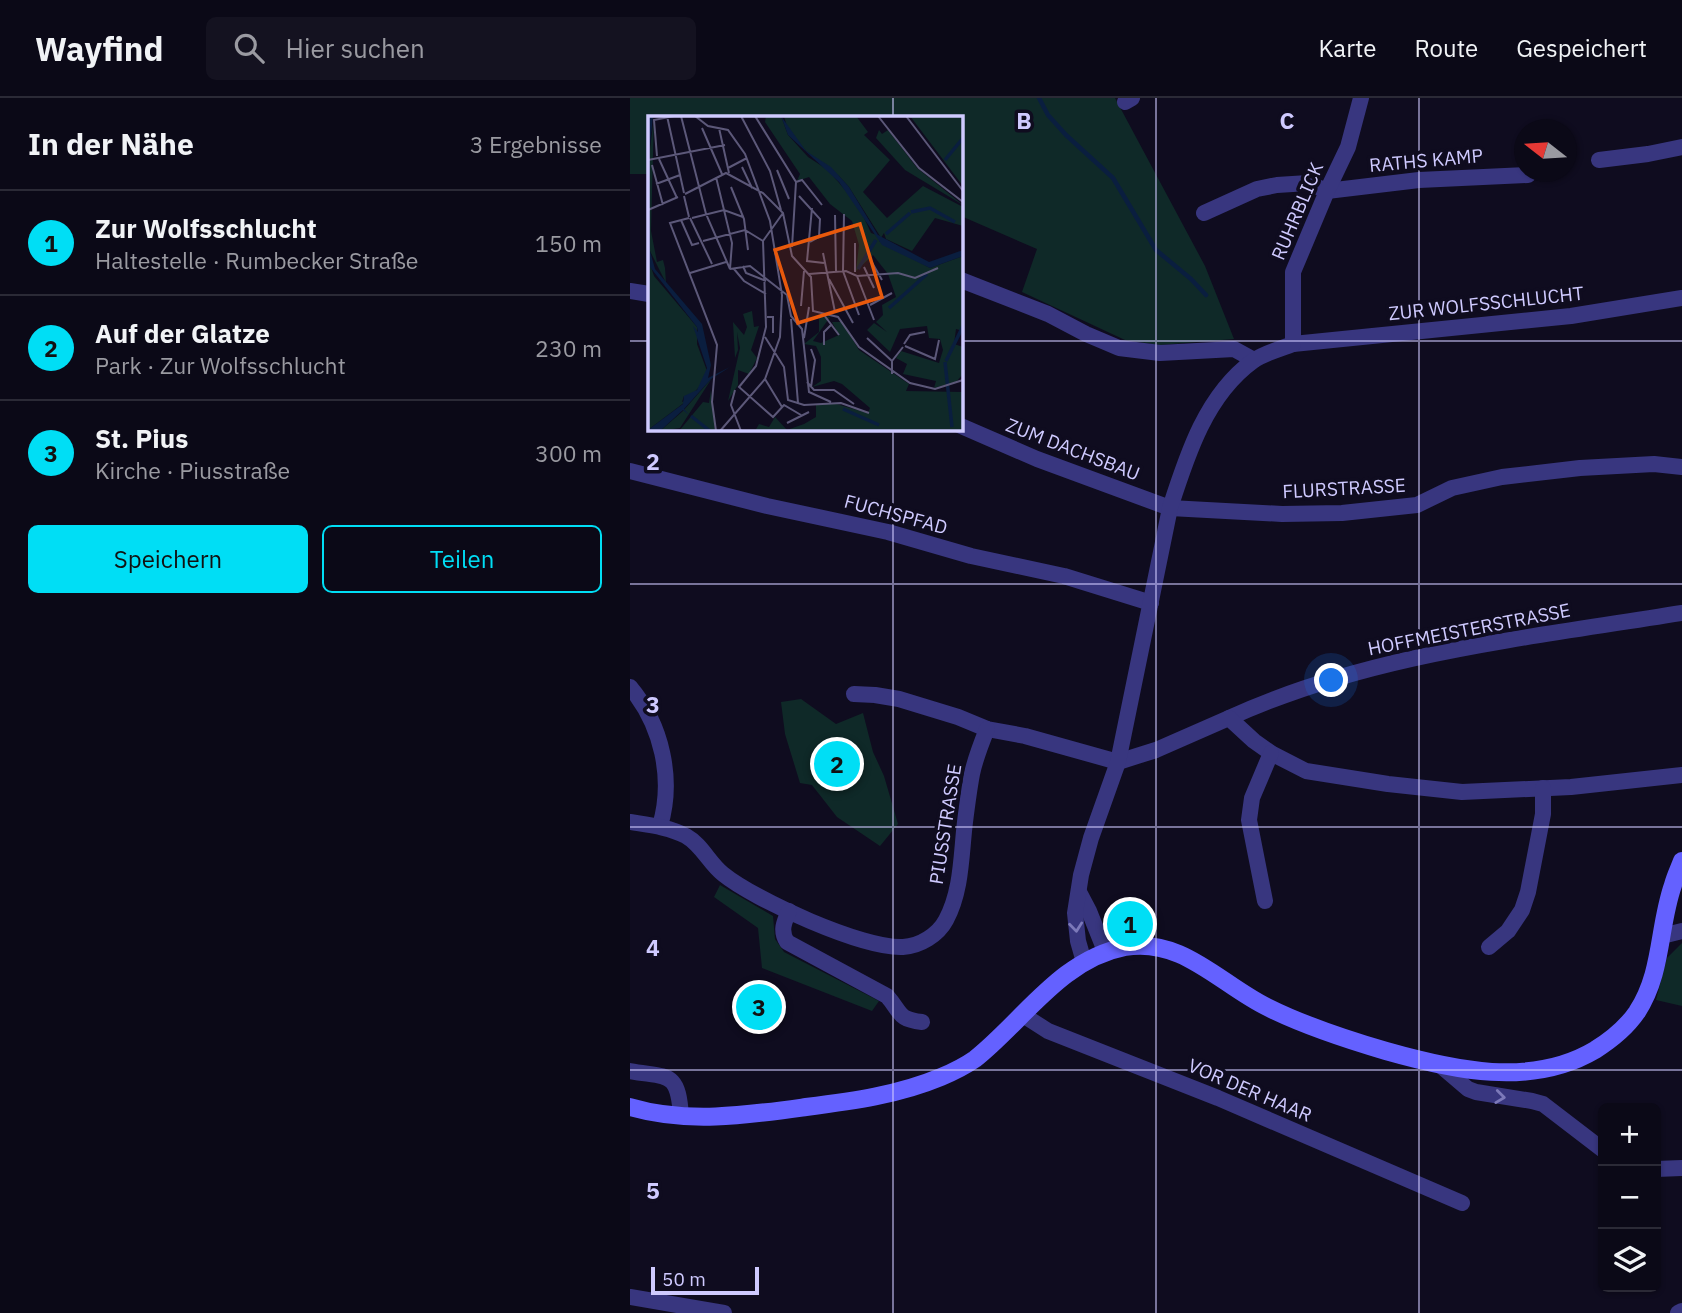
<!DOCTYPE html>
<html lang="de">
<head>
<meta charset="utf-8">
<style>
  body { margin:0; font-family:"IBM Plex Sans",sans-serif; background:#141220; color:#f1f3f6 }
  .controls { position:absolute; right:21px; bottom:21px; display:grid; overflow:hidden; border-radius:10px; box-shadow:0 2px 5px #0004 }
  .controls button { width:63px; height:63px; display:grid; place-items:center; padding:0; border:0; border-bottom:2px solid #2b2a36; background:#0b0917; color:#f1f3f6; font:35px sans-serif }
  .compass { position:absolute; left:884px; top:21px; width:63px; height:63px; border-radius:50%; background:#0b0917; box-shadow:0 2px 5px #0004; rotate:287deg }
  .scale { position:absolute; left:21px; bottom:18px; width:108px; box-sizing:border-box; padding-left:7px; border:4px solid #cfcaff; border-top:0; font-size:19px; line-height:24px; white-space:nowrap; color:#cfcaff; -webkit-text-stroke:5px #0f0c1f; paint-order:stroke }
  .you { position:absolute; left:702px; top:583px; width:24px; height:24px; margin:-18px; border:5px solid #fff; border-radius:50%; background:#1a73e8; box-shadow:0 0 0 10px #1a73e833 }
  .badge { display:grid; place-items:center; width:46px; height:46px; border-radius:50%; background:#00def5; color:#111; font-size:23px; font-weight:700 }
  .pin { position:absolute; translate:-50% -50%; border:4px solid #fff; box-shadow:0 2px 7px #0006 }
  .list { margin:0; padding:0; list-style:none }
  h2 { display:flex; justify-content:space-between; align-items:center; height:91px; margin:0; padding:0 28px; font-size:30px }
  h2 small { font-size:23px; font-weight:400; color:#9a9aa1 }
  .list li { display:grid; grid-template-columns:46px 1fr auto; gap:21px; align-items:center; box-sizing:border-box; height:105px; padding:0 28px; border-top:2px solid #2b2a36 }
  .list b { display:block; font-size:26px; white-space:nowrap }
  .list p { margin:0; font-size:23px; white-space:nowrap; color:#9a9aa1 }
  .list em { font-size:23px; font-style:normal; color:#9a9aa1 }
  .actions { display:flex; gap:14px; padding:21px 28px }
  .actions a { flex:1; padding:16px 0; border:2px solid #00def5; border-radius:10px; text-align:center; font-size:24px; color:#00def5 }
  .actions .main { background:#00def5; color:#111 }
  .icon { flex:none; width:38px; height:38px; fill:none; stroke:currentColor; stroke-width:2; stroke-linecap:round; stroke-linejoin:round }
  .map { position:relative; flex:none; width:1052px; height:1215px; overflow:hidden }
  header { display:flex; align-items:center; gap:42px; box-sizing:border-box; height:98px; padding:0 35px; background:#0b0917; border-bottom:2px solid #2b2a36 }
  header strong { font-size:33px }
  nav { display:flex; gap:38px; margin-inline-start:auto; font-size:24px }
  .search { width:490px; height:63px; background:#141220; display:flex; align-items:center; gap:18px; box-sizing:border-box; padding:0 24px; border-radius:10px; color:#9a9aa1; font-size:26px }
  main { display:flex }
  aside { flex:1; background:#0b0917 }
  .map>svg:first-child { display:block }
  .green { fill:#0f2928 }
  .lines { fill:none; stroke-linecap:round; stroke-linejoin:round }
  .stream { stroke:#0a1e3f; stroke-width:4.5 }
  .street { stroke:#38367f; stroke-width:16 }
  .secondary { stroke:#6461ff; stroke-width:18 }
  .oneway { stroke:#7c79b9 }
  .grid { fill:none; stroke:#cfcaff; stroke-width:2; stroke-opacity:0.55 }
  .labels { text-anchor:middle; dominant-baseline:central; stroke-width:7; stroke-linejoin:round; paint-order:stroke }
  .street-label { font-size:19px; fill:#cfcaff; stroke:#0f0c1f }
  .inset-river { fill:none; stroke:#0a1e3f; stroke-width:3.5 }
  .inset-road { fill:none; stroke:#5c5879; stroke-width:2 }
  .view { fill:#e8590c; fill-opacity:0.15; stroke:#e8590c; stroke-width:3.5 }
  .inset-edge { fill:none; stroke:#cfcaff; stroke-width:3.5 }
  .grid-label { font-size:23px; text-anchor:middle; font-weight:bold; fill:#cfcaff; stroke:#0f0c1f; stroke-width:7; stroke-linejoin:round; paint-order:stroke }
</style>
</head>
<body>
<header>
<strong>Wayfind</strong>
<div class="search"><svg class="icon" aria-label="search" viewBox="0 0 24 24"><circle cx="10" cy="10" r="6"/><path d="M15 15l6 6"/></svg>Hier suchen</div>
<nav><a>Karte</a><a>Route</a><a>Gespeichert</a></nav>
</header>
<main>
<aside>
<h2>In der Nähe<small>3 Ergebnisse</small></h2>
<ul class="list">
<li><span class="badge">1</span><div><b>Zur Wolfsschlucht</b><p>Haltestelle · Rumbecker Straße</p></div><em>150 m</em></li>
<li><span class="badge">2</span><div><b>Auf der Glatze</b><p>Park · Zur Wolfsschlucht</p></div><em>230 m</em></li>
<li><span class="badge">3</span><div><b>St. Pius</b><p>Kirche · Piusstraße</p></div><em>300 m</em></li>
</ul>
<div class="actions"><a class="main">Speichern</a><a>Teilen</a></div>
</aside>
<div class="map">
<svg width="1052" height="1215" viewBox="0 0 1052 1215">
  <rect width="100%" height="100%" fill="#0f0c1f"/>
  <g class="green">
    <polygon points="0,0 485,0 575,168 604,241 530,247 495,242 392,194 407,151 331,118 331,19 19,19 19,76 0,76"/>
    <polygon points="171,601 206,626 233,615 243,654 254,678 268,726 250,748 207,719 182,687 170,685 155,636 151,604"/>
    <polygon points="90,787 143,818 145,841 154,854 249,903 242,913 132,870 128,830 84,799"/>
    <polygon points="1052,845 1052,908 1026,902 1037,860"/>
  </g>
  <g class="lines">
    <polyline class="stream" points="409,0 418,17 436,37 483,80 526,152 561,181 576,197"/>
    <g class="street">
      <polyline points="495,4 502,0"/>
      <polyline points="969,62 1018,56 1052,49"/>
      <polyline points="574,115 627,91 647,87 678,85 697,93 789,82 898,77"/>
      <polyline points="331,182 418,216 456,236 489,250 530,255 604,251 624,262"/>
      <polyline points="0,193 19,196"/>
      <polyline points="663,246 941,218 1052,200"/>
      <polyline points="331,328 407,361 540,410 652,416 712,415 787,407 822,390 872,379 950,370 1024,366 1052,369"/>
      <polyline points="0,373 137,408 258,434 341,458 434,478 521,505"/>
      <path d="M0 589C32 627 44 681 30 728"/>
      <polyline points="224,596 245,597 269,601 328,619 357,631 395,638 488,664"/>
      <path d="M599 620C741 555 899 540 1052 515"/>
      <polyline points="488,664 526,652 599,620 624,643 641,655 676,673 758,686 832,694 941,689 1052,677"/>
      <path d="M0 724C19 727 39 729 56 738 72 747 79 765 93 776 125 802 233 851 273 849 290 848 308 837 316 822 332 792 331 757 335 724 337 708 339 692 342 676 345 661 351 646 357 631"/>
      <polyline points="449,794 459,813 475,853"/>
      <polyline points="635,803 619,722 622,700 641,655"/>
      <path d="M159 813C154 824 150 833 157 844L257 898C272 915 267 921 292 924"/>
      <polyline points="1032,838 1052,833"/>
      <polyline points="859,849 878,833 892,812 898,794 913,716 913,690"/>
      <path d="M454 864 448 843 445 815 451 777 461 740 488 664 540 410C557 357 576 297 623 263 634 255 650 251 663 246V174L697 93 718 49 731 0"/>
      <polyline points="393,917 418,933 588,1000 832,1105"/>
      <polyline points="811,968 838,991 846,994 902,1003 913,1006 973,1052"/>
      <path d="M0 973C38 980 48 972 51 1018"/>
      <polyline points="1026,1071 1052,1070"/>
      <polyline points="0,1199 94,1215"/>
      <polyline points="1048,1215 1052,1213"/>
    </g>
    <path class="secondary" d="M0 1009C57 1026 118 1017 176 1009 223 1003 268 997 311 979 323 974 335 968 345 961 393 923 431 861 495 849 552 839 590 886 637 909 675 928 715 941 756 953 823 972 901 990 965 952 981 942 996 930 1007 914 1033 874 1028 830 1043 787 1045 779 1049 771 1052 763"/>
  </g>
  <defs><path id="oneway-chevron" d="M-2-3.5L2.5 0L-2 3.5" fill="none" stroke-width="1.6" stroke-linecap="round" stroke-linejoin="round" transform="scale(1.75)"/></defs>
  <g class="oneway">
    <use href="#oneway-chevron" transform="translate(446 829) rotate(84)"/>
    <use href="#oneway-chevron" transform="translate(870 999) rotate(7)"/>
  </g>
  <path class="grid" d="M263 0V19M526 0V1215M789 0V1215M0 243H19M331 243H1052M263 331V1215M0 486H1052M0 729H1052M0 972H1052"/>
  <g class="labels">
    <g class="street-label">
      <text transform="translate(796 62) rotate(-5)">RATHS KAMP</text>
      <text transform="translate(667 113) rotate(-67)">RUHRBLICK</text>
      <text transform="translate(856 205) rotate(-6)">ZUR WOLFSSCHLUCHT</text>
      <text transform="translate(443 351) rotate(21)">ZUM DACHSBAU</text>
      <text transform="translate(714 390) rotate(-3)">FLURSTRASSE</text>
      <text transform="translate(266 416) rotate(15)">FUCHSPFAD</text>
      <text transform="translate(839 531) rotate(-11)">HOFFMEISTERSTRASSE</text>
      <text transform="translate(315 726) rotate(-81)">PIUSSTRASSE</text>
      <text transform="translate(620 992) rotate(23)">VOR DER HAAR</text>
    </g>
  </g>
  <g transform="translate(18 18)">
    <rect width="315" height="315" fill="#0f0c1f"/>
    <path d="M6 0 3 115 9 146 15 144 17 152 18 167 2 135 0 49ZM118 0H133L140 19 160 41 180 54 210 89 223 117 232 120 201 71 191 60 158 35 140 15 136 0H208L220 16 216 19 242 44 215 76 239 102 275 70 315 91V110L287 102 264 135 238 123 236 117 231 125 282 152 315 140V215L308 213 306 228 315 231V258L308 266 286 272 288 265 255 258 259 248 248 242 253 235 291 247 295 234 292 223 281 222 279 210 252 213 242 236 219 214 226 207 239 216 228 206 235 199 234 189 248 181 240 158 225 139 208 155 211 129 204 105 182 88 161 61 149 65 152 58 117 6ZM262 0H315V70ZM231 14 234 18 240 14 269 52 315 89 257 54 228 22ZM0 142 6 160 49 211V228L59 255 51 271 42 281 36 280 34 286 41 283 0 314ZM104 195 106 211 111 210 103 234 109 242 101 258 90 254V269L80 285 92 232 89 216 90 234 87 242 85 206 96 219 99 211 95 198ZM171 199 182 201 165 225 173 227 191 219 184 206H194L211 234 261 268 258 275 315 276V315H107L111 308 121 311 127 301 139 314 156 308 168 301V289L185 287 220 297 222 292 194 268 186 265 164 271 173 265V241L168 230 156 228 171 216ZM64 262 32 312 12 315 35 295ZM63 274 67 315H31L55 286 61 287Z" fill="#0f2928"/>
    <path d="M0 0H5L0 48 2 135 7 153 54 208 63 249 60 262 82 251 63 263 36 293 41 299 35 294 12 315 0 314 35 288 36 280 49 274 59 252 45 210 50 216 49 211 2 151 0 142ZM133 0 158 35 183 51 201 71 230 119 281 146 315 134V140L282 152 234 129 191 66 140 19Z" fill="#0a1e3f"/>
    <path class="inset-river" d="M297 44 315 22M263 96 282 92 307 106M238 118 262 97M210 153 228 124M241 192 279 158M298 245 315 210M297 246 304 311M195 293 231 309M43 300 62 315"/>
    <path class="inset-road" d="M19 0 36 77M33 0 58 98 82 153M47 0 60 10 80 14 97 38 122 105 134 179 132 221 117 263 72 315M93 0 122 55 133 94M107 0 148 66 144 131M230 0 271 52 315 86M258 0 315 75M54 12 74 58M71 12 81 57M9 40 6 4 26 0M11 43 29 82M0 44 77 29M4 49 15 89M94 51 104 72M80 52 99 42M129 54 141 83M68 61 84 127 82 153M148 66 154 64 174 89M8 68 32 59M83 71 96 103 100 134M37 78 78 57 115 77 135 97 144 140 163 161 165 195 190 201 211 231 262 267 287 273 315 264M36 80 41 101M151 80 172 103 171 121 162 126M164 92 159 145 176 147M0 94 30 81M135 97 115 125 118 211 108 250 91 271 125 301 136 289 153 299M196 98 195 155 211 199M187 99 188 155M41 102 22 107 69 229 64 286 68 315M42 102 64 148M44 102 76 94 95 101M33 104 44 129 51 127M55 125 97 114 115 125M175 137 187 196M222 143 234 164M95 150 98 157 118 165M216 151 226 172M82 153 102 150 139 179 143 200 154 213 161 276 183 286M86 153 96 165 118 178M207 156V127M42 157 78 146M161 158 198 155 209 160 250 157 267 162 290 152M209 160 226 204M181 163 205 207M222 189 244 177M153 190 156 155M176 199 191 219M119 201H125V217M143 203 150 287M117 221 136 251 140 284 156 289 193 287 221 297M156 222 161 191M219 222 244 245M256 228 262 219 277 216M176 229V216L184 208M257 230 287 243 291 224M163 233 167 244 163 271M244 258V245L255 231M117 263 134 291M159 266 166 274H186L206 288M87 274 83 289 93 315M139 307 161 296"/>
    <path class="view" d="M212 108 234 181 150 207 127 134Z"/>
    <rect width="315" height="315" class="inset-edge"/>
  </g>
  <g class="grid-label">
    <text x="394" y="31">B</text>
    <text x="657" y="31">C</text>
    <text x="23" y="372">2</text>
    <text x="23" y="615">3</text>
    <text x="23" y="858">4</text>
    <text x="23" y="1101">5</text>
  </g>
</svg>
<div class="controls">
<button>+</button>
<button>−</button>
<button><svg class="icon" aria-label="layers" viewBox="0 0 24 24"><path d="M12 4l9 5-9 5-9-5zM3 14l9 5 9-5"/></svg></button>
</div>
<svg class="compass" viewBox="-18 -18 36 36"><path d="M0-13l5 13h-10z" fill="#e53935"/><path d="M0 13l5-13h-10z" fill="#9a9aa1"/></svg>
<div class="scale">50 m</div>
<div class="you"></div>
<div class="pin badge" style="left:500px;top:826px">1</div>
<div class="pin badge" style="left:207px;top:666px">2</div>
<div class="pin badge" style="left:129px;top:909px">3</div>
</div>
</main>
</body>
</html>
